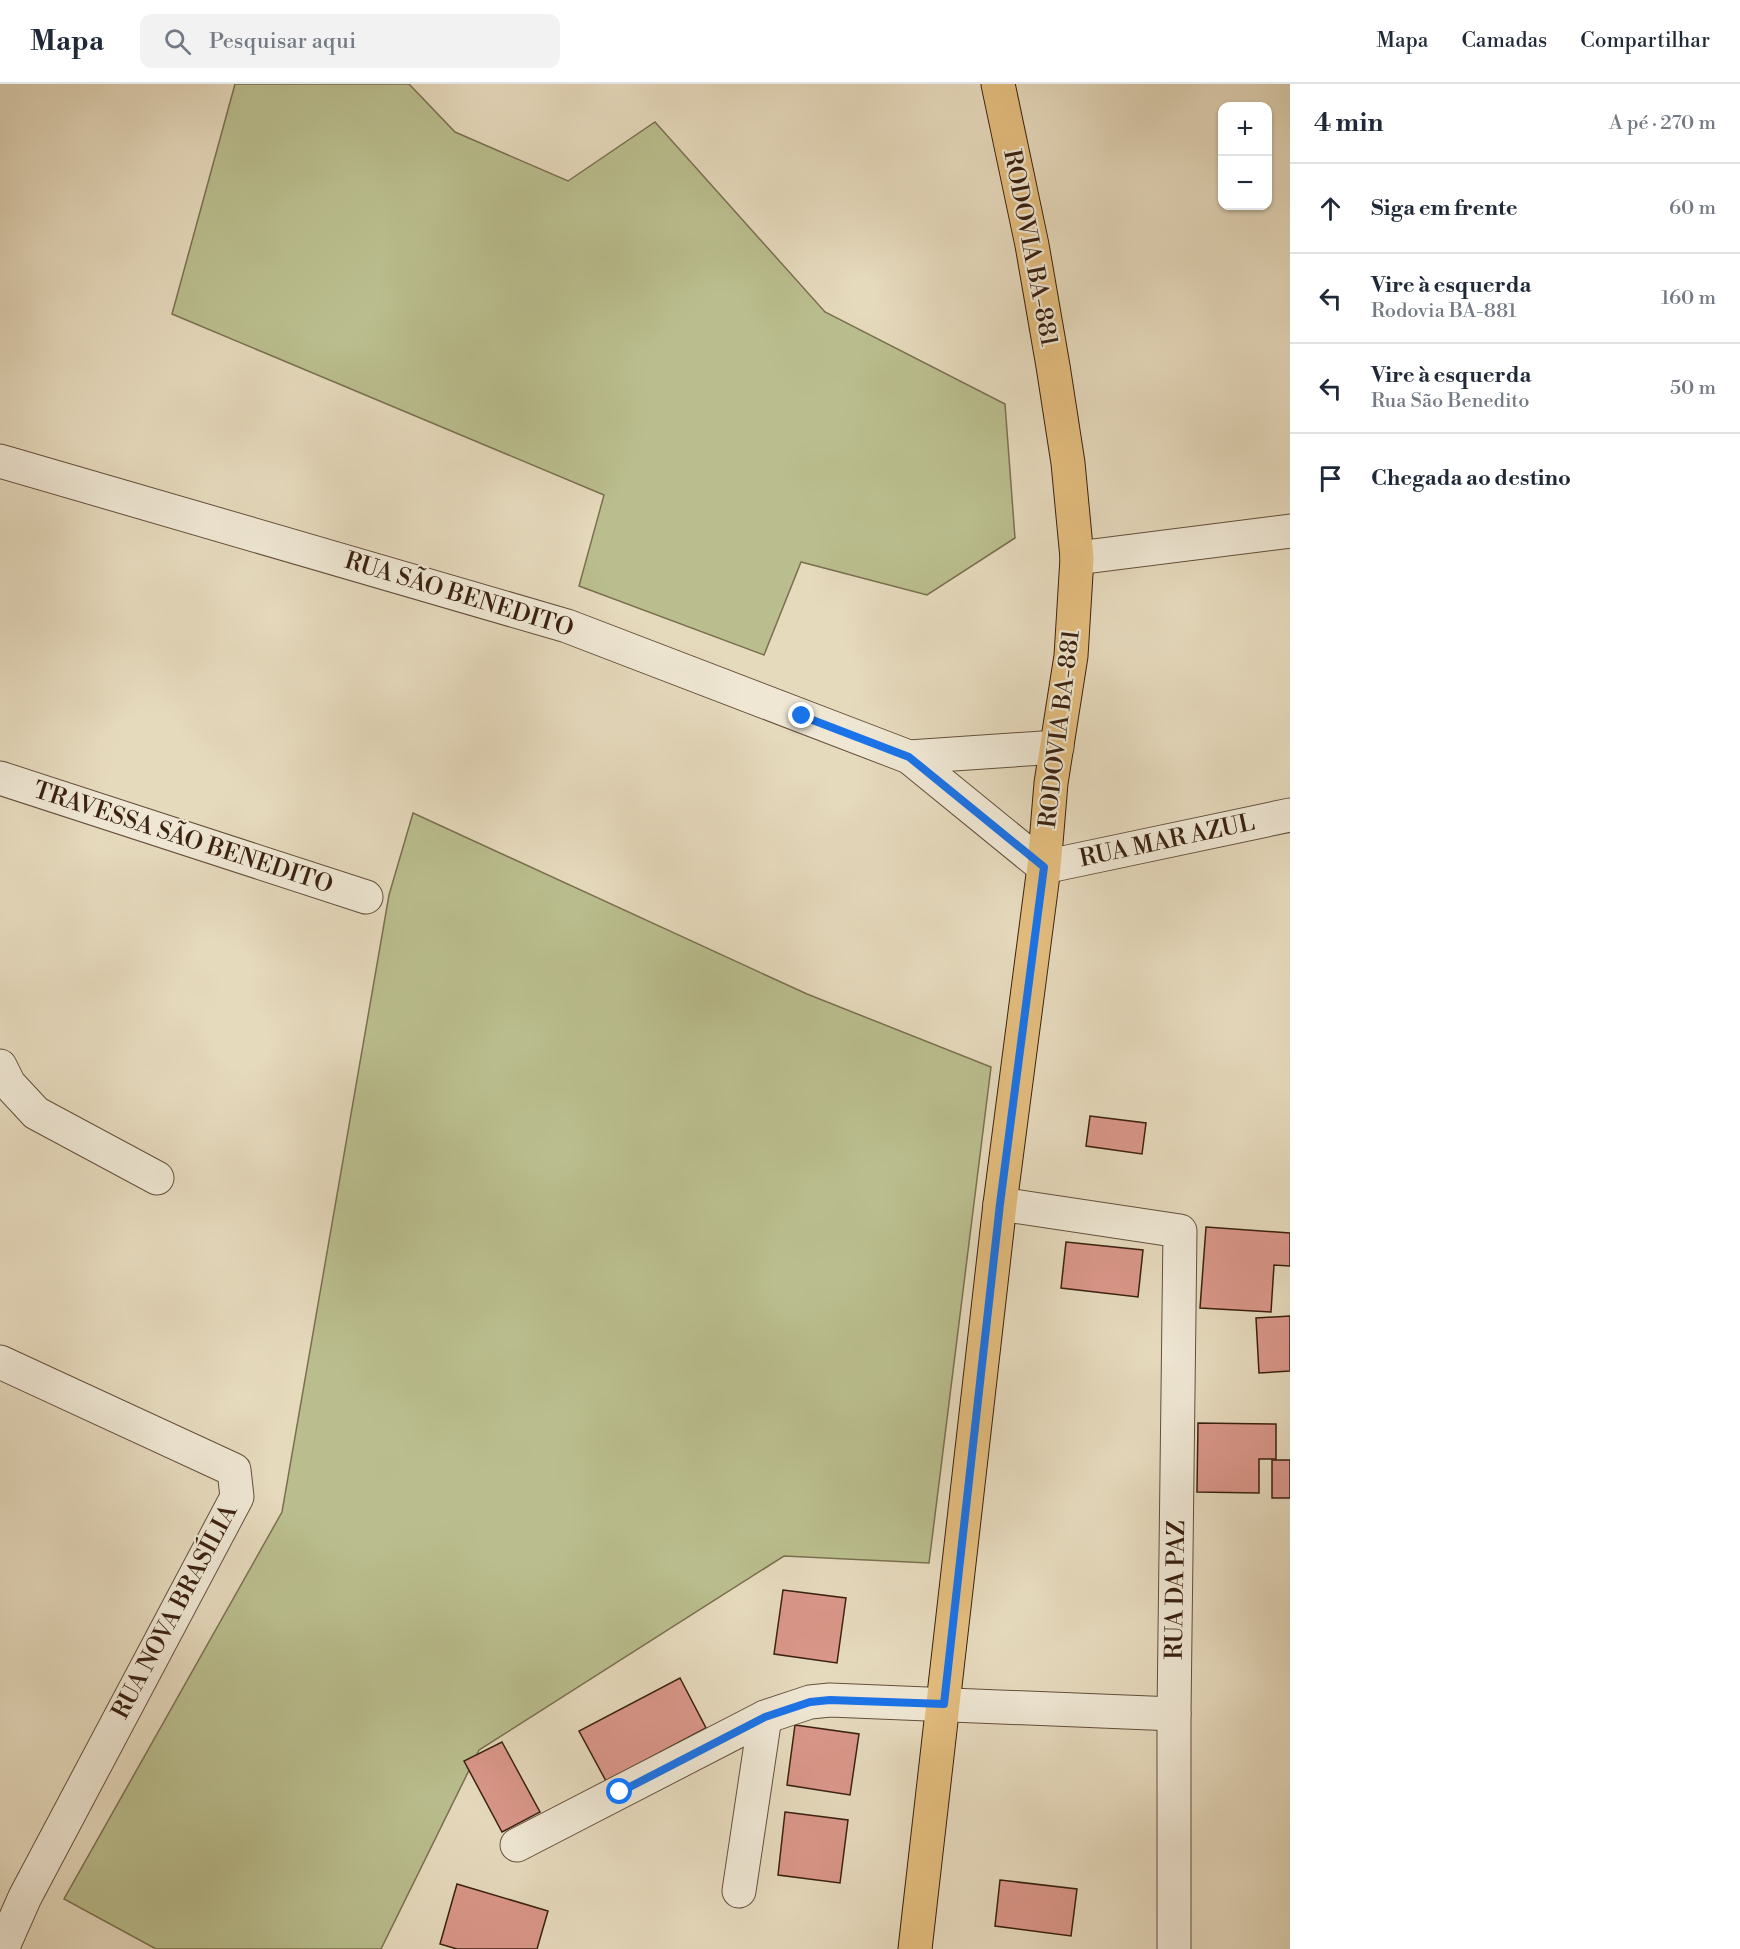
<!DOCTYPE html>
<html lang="pt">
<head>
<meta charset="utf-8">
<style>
  body { margin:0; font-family:"Libre Bodoni",serif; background:#f2f2f3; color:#1f2937 }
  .controls { position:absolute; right:18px; top:18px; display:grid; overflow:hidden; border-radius:12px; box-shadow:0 2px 4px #0004 }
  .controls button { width:54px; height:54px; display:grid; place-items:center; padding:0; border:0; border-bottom:2px solid #e0e1e3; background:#fff; color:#1f2937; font:30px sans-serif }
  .stop { position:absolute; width:18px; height:18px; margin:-14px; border:4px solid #1a73e8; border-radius:50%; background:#fff }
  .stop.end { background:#1a73e8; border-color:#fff; box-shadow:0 2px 6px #0008 }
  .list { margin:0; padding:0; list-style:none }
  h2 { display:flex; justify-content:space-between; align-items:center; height:78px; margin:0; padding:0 24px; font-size:26px }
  h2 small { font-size:20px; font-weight:400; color:#747a83 }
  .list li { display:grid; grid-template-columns:39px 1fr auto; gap:18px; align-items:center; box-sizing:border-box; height:90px; padding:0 24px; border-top:2px solid #e0e1e3 }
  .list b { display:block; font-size:22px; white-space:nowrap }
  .list p { margin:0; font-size:20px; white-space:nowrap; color:#747a83 }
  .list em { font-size:20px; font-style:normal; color:#747a83 }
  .icon { flex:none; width:33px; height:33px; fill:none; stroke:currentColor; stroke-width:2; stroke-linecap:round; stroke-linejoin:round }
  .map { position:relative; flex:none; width:1290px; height:1865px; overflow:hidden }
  header { display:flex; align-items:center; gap:36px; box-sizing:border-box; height:84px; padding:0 30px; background:#fff; border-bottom:2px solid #e0e1e3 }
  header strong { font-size:28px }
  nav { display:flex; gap:33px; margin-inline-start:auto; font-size:21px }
  .search { width:420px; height:54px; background:#f2f2f3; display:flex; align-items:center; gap:15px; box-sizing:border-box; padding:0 21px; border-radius:12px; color:#747a83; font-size:22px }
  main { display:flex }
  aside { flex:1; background:#fff }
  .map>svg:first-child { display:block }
  .green { fill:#babe8e; stroke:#7a704f; stroke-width:1.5 }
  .building { fill:#da978a; stroke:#3a2110; stroke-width:1.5 }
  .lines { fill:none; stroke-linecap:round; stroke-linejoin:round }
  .minor-casing { stroke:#654f3b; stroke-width:35 }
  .major-casing { stroke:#3a2110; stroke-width:35 }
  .minor { stroke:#efe7d4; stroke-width:33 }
  .major { stroke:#e3bd7e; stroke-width:33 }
  .route { stroke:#1a73e8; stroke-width:8 }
  .labels { text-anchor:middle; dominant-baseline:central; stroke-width:4.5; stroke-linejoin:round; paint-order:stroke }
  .street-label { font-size:24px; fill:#3a2110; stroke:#efe7d4 }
</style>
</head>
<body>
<header>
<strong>Mapa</strong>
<div class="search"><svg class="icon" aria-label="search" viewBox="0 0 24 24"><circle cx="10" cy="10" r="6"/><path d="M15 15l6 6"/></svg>Pesquisar aqui</div>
<nav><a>Mapa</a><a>Camadas</a><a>Compartilhar</a></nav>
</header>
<main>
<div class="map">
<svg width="1290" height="1865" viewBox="0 0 1290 1865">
  <rect width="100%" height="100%" fill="#e6dabd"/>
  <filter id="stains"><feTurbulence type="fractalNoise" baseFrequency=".00333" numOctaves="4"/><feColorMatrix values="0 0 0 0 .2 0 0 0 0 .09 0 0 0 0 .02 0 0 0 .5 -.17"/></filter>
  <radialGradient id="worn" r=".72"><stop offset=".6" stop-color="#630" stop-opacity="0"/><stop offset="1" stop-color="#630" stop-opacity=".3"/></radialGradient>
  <g class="green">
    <polygon points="235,0 409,0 455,48 568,97 655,38 825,228 1005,320 1015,454 927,511 801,478 764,571 579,502 604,411 172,230"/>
    <polygon points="413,729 807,910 991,983 929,1479 784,1472 479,1666 381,1865 156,1865 64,1815 282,1428 389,811"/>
  </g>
  <g class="building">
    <polygon points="1090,1032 1146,1039 1142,1070 1086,1062"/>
    <polygon points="1206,1143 1290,1149 1290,1182 1274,1181 1271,1228 1200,1224"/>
    <polygon points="1066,1158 1143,1166 1138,1213 1061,1204"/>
    <polygon points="1290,1232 1290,1287 1259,1289 1256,1234"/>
    <polygon points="1198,1339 1276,1340 1276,1375 1259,1375 1259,1409 1197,1408"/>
    <rect x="1272" y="1376" width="18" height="38"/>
    <polygon points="783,1506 846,1514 837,1579 774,1570"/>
    <polygon points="680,1594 706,1644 606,1697 579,1647"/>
    <polygon points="795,1641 859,1650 850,1711 787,1701"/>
    <polygon points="502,1658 540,1728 502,1748 464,1677"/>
    <polygon points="785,1728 848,1736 840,1799 778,1791"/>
    <polygon points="1000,1796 1077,1805 1071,1852 995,1842"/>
    <polygon points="457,1800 548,1827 537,1865 457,1865 440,1860"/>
  </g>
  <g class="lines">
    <g class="minor-casing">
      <g id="minor">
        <polyline points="0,377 567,542 909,673 1044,783 1290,731"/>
        <polyline points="1077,474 1290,447"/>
        <polyline points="909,673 1057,663"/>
        <polyline points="0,694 366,813"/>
        <polyline points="0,982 9,1000 36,1029 157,1094"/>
        <polyline points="1000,1120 1180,1147 1174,1630 1174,1865"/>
        <polyline points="0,1278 234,1386 237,1413 25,1813 2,1865"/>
        <polyline points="517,1761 765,1633 810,1618 830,1616 1174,1630"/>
        <polyline points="739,1807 765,1633"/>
      </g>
    </g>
    <g class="major-casing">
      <polyline id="major" points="915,1865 1000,1120 1044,783 1051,699 1071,572 1077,474 1068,379 1053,282 1032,161 998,0"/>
    </g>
    <use href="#minor" class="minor"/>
    <use href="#major" class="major"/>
  </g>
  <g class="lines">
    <polyline class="route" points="620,1708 765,1633 810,1618 830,1616 944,1620 1000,1120 1044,783 909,673 802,632"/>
  </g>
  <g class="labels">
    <g class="street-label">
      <text transform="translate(1030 164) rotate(79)">RODOVIA BA-881</text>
      <text transform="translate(459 511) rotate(17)">RUA SÃO BENEDITO</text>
      <text transform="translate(1060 645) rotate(-83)">RODOVIA BA-881</text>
      <text transform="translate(183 754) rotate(18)">TRAVESSA SÃO BENEDITO</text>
      <text transform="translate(1167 757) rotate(-12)">RUA MAR AZUL</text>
      <text transform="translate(1176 1506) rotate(-89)">RUA DA PAZ</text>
      <text transform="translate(175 1528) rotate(-62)">RUA NOVA BRASÍLIA</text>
    </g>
  </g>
  <rect width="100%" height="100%" filter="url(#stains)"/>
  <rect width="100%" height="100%" fill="url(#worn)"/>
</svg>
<div class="controls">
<button>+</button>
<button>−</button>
</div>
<div class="stop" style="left:620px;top:1708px"></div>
<div class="stop end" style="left:802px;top:632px"></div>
</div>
<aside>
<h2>4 min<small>A pé · 270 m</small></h2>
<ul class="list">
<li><svg class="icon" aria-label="ahead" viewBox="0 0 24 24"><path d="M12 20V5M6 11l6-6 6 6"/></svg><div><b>Siga em frente</b></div><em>60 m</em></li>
<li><svg class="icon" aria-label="left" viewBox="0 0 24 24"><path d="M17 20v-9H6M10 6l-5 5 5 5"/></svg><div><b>Vire à esquerda</b><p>Rodovia BA-881</p></div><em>160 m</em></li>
<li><svg class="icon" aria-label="left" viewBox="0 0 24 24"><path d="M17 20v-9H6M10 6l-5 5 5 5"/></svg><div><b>Vire à esquerda</b><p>Rua São Benedito</p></div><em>50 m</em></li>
<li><svg class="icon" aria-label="arrive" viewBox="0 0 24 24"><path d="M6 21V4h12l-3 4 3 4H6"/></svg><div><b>Chegada ao destino</b></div></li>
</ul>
</aside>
</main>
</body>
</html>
